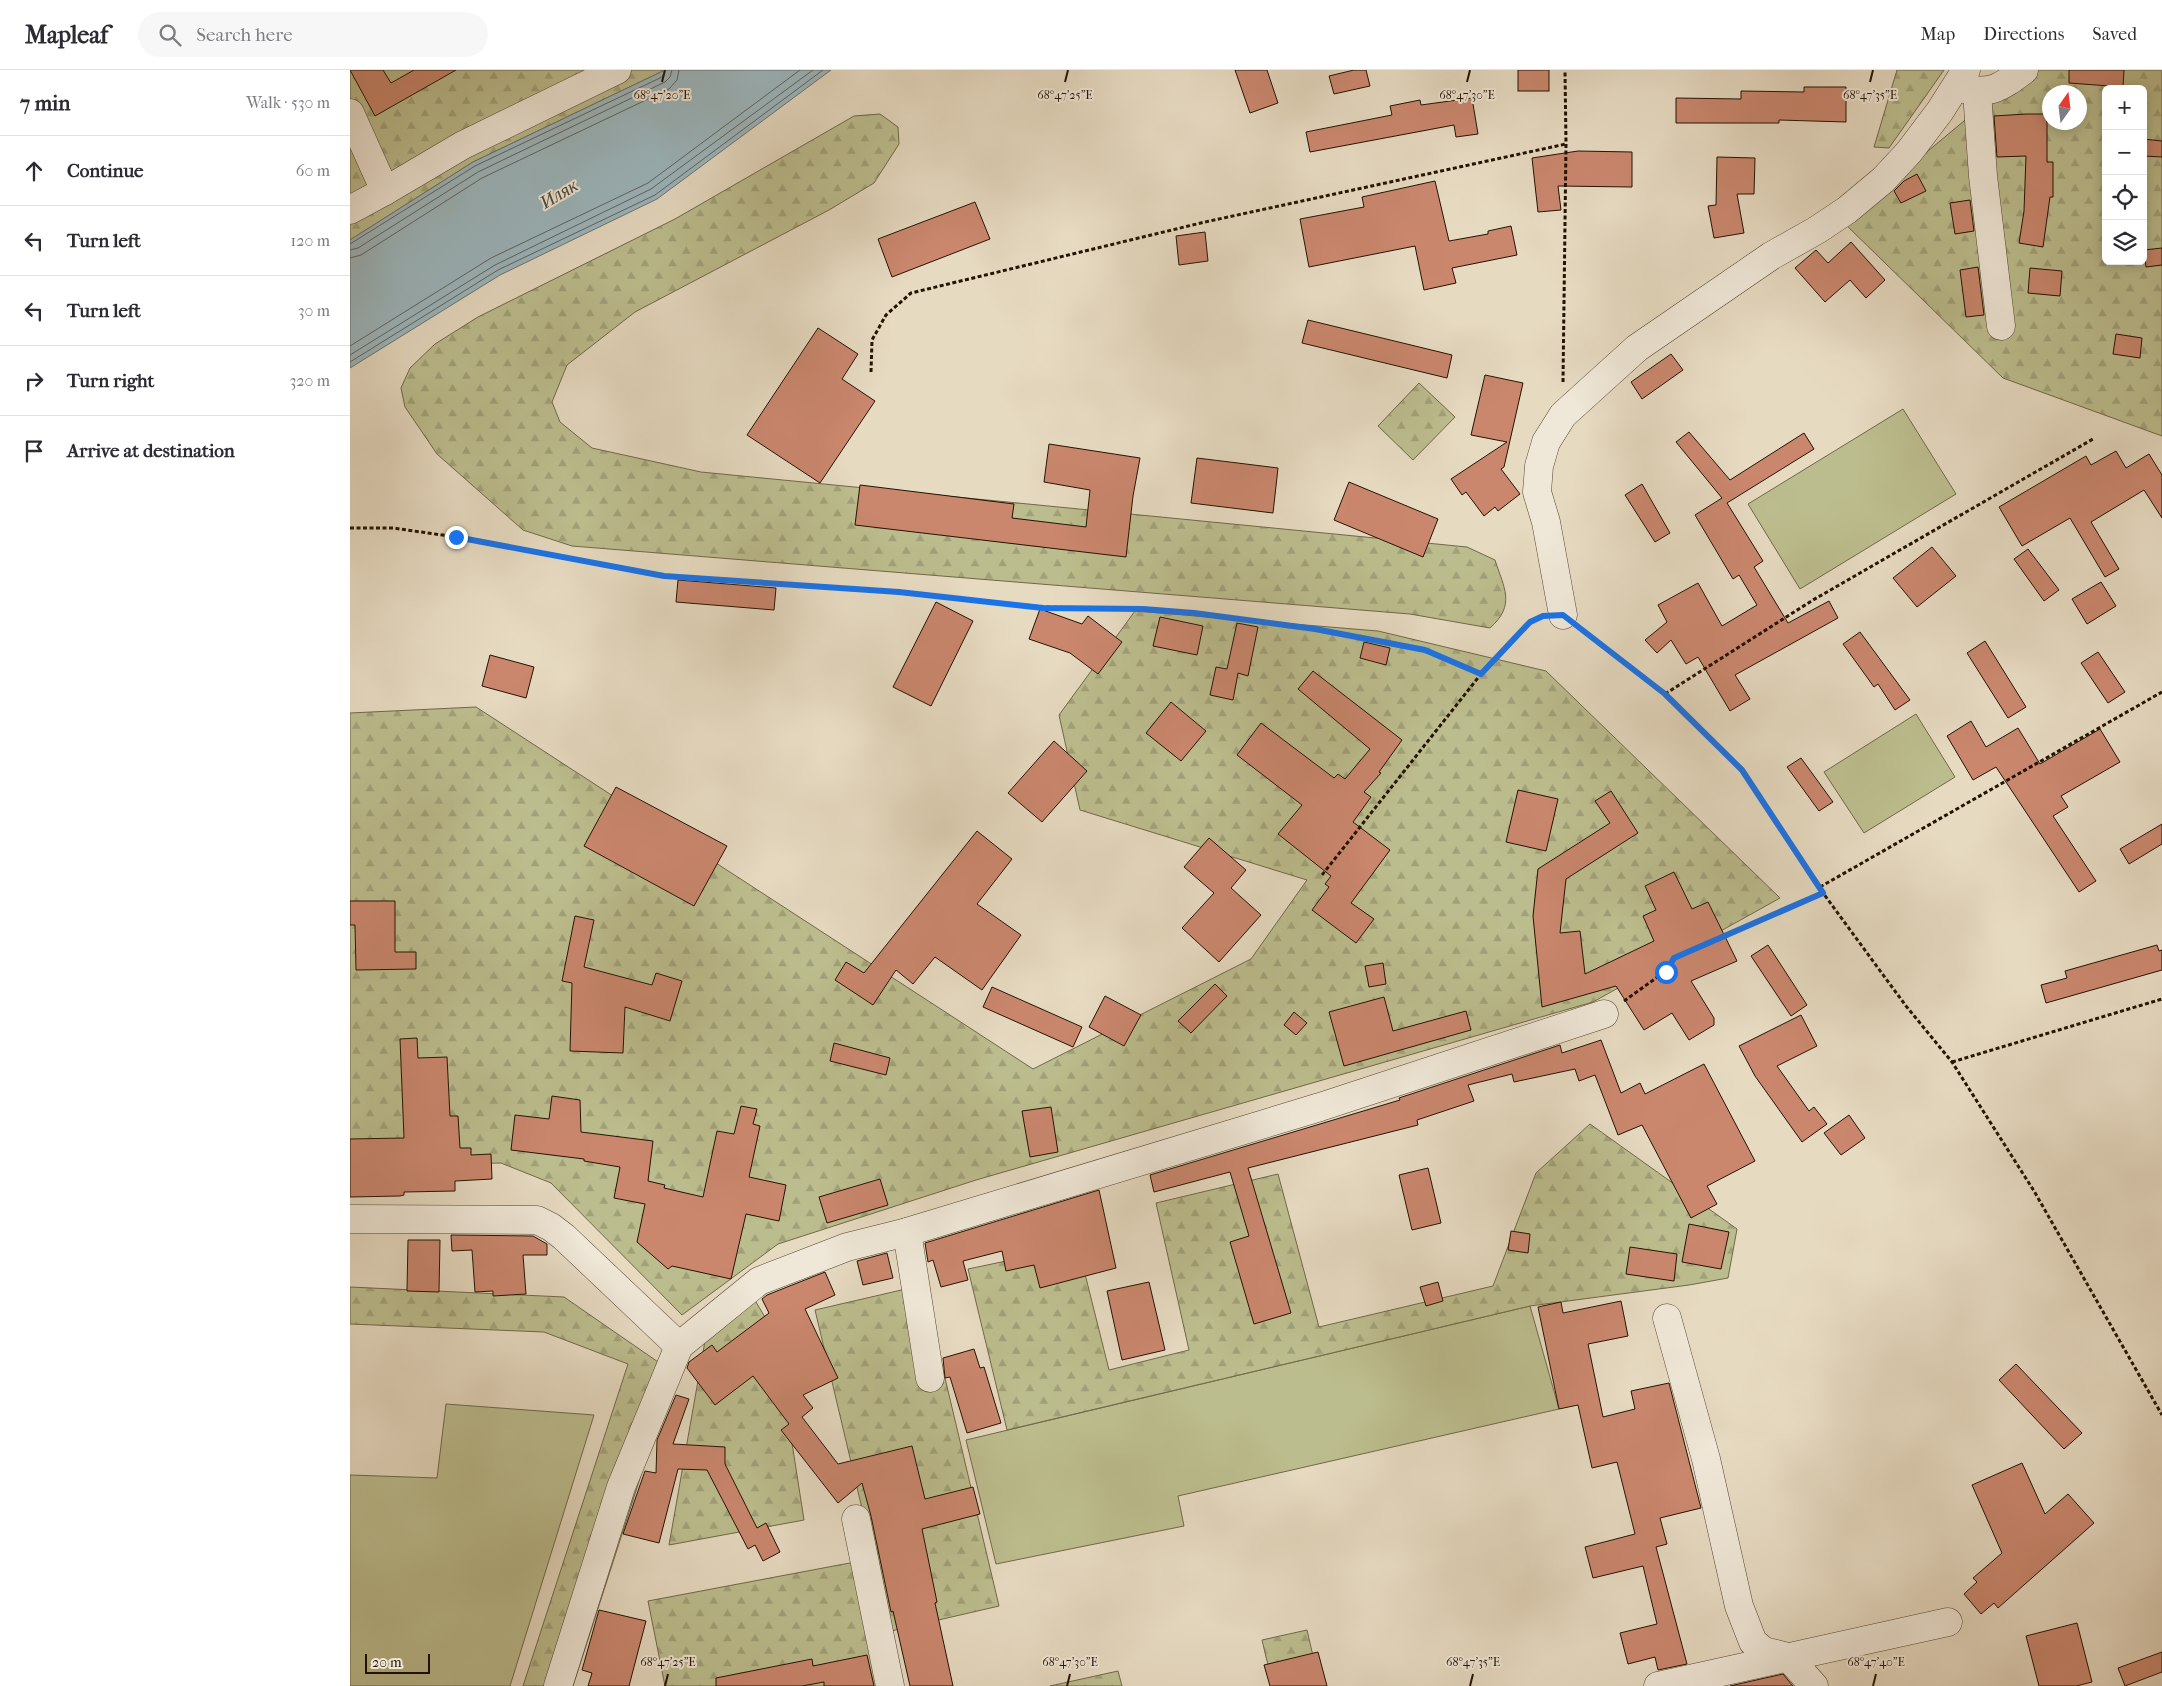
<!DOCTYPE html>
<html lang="en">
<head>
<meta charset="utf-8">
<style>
  body { margin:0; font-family:"IM FELL French Canon",serif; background:#f7f7f7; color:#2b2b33 }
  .controls { position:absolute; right:15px; top:15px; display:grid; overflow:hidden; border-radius:8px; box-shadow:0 2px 12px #0003 }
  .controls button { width:45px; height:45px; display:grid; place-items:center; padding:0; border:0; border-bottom:1px solid #e1e1e2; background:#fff; color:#2b2b33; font:25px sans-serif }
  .compass { position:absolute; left:1692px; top:15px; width:45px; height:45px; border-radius:50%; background:#fff; box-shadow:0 2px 12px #0003; rotate:14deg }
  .scale { position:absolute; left:15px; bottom:12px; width:65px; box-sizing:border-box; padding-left:5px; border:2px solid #241201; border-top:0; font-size:14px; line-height:18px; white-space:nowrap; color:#241201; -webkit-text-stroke:4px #efe7d7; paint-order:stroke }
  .stop { position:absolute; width:15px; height:15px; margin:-11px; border:4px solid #1a73e8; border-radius:50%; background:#fff }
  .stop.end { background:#1a73e8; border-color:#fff; box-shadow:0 1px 5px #0008 }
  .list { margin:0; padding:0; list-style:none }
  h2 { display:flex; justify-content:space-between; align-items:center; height:65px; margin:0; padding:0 20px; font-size:21px }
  h2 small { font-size:16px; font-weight:400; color:#7c7c81 }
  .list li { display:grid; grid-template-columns:32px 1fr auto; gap:15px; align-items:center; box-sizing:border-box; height:70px; padding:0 20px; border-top:1px solid #e1e1e2 }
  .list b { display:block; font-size:19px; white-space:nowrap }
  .list em { font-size:16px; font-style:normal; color:#7c7c81 }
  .icon { flex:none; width:28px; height:28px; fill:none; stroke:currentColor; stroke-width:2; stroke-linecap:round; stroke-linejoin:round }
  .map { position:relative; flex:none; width:1812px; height:1616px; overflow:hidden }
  header { display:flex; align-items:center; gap:30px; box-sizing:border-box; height:70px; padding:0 25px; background:#fff; border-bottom:1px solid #e1e1e2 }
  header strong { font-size:24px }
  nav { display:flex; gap:28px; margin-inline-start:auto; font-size:18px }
  .search { width:350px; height:45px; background:#f7f7f7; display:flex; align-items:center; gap:12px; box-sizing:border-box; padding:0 18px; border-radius:28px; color:#7c7c81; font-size:19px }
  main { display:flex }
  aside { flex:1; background:#fff }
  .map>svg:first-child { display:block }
  .green { fill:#bcbd8e; stroke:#706848 }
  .forest { fill:url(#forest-firs); stroke:#706848; fill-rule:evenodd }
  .water { fill:#9cb7be; stroke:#6c7572 }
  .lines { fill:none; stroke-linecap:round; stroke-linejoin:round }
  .shore { stroke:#606460; stroke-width:1 }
  .building { fill:#ca876e; stroke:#241201 }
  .minor-casing { stroke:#544431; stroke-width:29 }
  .path { stroke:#241201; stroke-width:3; stroke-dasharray:4 2.5; stroke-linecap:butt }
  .minor { stroke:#efe7d7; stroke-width:28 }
  .route { stroke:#1a73e8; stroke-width:6 }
  .ticks { fill:none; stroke:#241201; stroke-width:2 }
  .labels { text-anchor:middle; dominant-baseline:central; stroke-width:4; stroke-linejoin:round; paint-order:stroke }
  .water-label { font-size:19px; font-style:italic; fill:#4e4c43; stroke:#efe7d7 }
  .ticks-label { font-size:12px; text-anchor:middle; fill:#241201; stroke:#efe7d7; stroke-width:4; stroke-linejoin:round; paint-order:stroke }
</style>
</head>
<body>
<header>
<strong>Mapleaf</strong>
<div class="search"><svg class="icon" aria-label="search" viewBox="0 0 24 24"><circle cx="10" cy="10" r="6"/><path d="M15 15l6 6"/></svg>Search here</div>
<nav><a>Map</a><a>Directions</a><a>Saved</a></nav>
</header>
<main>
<aside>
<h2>7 min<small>Walk · 530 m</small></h2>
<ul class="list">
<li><svg class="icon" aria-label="ahead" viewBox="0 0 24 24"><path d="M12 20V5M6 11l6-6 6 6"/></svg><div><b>Continue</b></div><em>60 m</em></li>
<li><svg class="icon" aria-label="left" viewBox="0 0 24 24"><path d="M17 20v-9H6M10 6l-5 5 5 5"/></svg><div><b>Turn left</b></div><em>120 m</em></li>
<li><svg class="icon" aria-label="left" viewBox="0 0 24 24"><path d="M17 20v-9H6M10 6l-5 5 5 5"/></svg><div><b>Turn left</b></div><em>30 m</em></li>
<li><svg class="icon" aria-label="right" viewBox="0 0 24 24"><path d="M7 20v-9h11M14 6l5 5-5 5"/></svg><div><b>Turn right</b></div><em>320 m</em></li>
<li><svg class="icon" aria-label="arrive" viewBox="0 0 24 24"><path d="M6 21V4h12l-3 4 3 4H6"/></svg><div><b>Arrive at destination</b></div></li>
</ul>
</aside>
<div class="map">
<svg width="1812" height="1616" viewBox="0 0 1812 1616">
  <defs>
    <pattern id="forest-firs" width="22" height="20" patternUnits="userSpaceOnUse" patternTransform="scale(1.25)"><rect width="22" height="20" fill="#bcbd8e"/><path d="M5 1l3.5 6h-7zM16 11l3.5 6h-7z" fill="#a1a179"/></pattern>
  </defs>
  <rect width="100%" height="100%" fill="#e6dac1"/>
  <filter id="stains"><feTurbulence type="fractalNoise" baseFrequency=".004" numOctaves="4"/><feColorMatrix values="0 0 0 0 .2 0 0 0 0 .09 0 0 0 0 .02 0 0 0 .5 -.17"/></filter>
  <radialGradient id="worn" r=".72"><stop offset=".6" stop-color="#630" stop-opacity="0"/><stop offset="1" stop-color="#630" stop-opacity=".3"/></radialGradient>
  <g class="green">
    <polygon points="1553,339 1606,424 1450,519 1398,434"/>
    <polygon points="1566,644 1605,707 1514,763 1474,702"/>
    <polygon points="1180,1236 1209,1339 828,1426 834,1456 646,1494 616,1370"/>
    <polygon points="96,1334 244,1345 160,1616 0,1616 0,1405 87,1408"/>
  </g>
  <g class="forest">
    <polygon points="0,0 315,0 123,92 0,170"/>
    <polygon points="1547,0 1594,0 1539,78 1524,77"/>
    <path d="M1675 0H1812V366L1653 308 1493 152ZM1756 19H1793V191H1756ZM1700 22H1730V52H1700Z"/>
    <path d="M530 44 548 57 549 74 524 113 479 140 285 242 217 295 202 332 210 352 242 378 351 402 1117 477 1145 490C1154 518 1166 535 1140 558L1060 544 222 476 173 460 87 384 55 337 51 318 60 298 85 274 128 247 325 149 504 46Z"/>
    <polygon points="1069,313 1105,347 1063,390 1028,356"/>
    <polygon points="785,541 1028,561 1196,601 1430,828 1243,932 626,1110 428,1174 332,1245 201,1113 151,1093 0,1096 0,643 126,637 683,999 901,889 957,810 730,740 709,645"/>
    <polygon points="1240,1054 1387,1159 1378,1208 1339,1215 1180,1236 657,1360 618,1199 728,1176 759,1300 839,1280 806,1133 928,1104 969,1257 1143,1216 1186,1103"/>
    <polygon points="573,1215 649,1536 541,1561 465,1240"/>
    <polygon points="0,1217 214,1227 324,1303 223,1616 173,1616 278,1294 194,1262 0,1254"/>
    <polygon points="403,1227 425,1264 454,1450 319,1475 358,1254"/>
    <polygon points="505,1492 528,1616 315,1616 298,1531"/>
    <polygon points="957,1560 970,1616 923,1616 912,1570"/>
    <polygon points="768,1601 772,1616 700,1616"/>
  </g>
  <polygon class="water" points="315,0 481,0 307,129 150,205 0,298 0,170 123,92"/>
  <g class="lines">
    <g class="shore">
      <polyline points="0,174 125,96 312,7 315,0"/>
      <polyline points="0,180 8,178 128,102 315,12 320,7 322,0"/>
      <polyline points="0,188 11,185 132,108 319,19 327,10 329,0"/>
      <polyline points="0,276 141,188 298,113 450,0"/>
      <polyline points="0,285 145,195 301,119 463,0"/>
      <polyline points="0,292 148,200 305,125 473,0"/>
    </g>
  </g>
  <g class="building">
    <polygon points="0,0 33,0 41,13 64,0 106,0 25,46"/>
    <polygon points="885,0 917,0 928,33 900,43"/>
    <polygon points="1004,0 1016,0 1020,16 984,24 979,6"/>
    <rect x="1168" y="0" width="31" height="21"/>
    <polygon points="1719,0 1774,0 1773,17 1719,13"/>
    <polygon points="1454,17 1496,17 1496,52 1429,50 1429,53 1326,53 1326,28 1391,29 1391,21 1454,22"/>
    <polygon points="1122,28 1128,64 1106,67 1104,55 960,82 956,62 1042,45 1040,36 1070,30 1071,35"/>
    <polygon points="1676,44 1697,44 1697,92 1703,92 1703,127 1700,127 1693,177 1669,173 1674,141 1676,86 1647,87 1644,46"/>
    <polygon points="1793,69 1812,71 1812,87 1793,86"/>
    <polygon points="1228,81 1282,82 1282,117 1208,116 1211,140 1188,142 1182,88"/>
    <polygon points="1367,87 1405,88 1404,124 1387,124 1394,163 1364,168 1358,136 1366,135"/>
    <polygon points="1567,104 1576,121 1551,133 1544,121 1554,111"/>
    <polygon points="1085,111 1099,171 1138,164 1138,161 1161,156 1167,185 1102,198 1106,213 1074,220 1065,176 959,197 950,149 1014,137 1012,127"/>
    <polygon points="1620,130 1624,161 1605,164 1600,133"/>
    <polygon points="625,132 640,169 542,207 528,169"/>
    <polygon points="855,162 858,191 829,195 826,166"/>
    <polygon points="1501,172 1535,210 1516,228 1500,210 1475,232 1445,198 1466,180 1478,193"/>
    <polygon points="1812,178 1812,195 1796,197 1794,180"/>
    <polygon points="1628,197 1634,245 1616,247 1610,200"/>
    <polygon points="1680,198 1712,201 1710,226 1678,223"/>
    <polygon points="958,250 1102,285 1097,308 952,273"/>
    <polygon points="468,258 508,284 492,309 525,331 470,413 397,365"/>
    <polygon points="1766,264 1792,268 1790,288 1763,284"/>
    <polygon points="1321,284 1333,300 1292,329 1281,312"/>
    <polygon points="1135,305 1173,313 1154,397 1151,399 1170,424 1148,441 1145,437 1134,446 1116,422 1112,425 1101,409 1157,372 1121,365"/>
    <polygon points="1339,362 1380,410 1454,363 1464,379 1377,433 1413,491 1404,497 1438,553 1479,531 1488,548 1385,605 1400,629 1380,641 1348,587 1336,594 1321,570 1307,583 1295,570 1317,552 1308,535 1348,513 1372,556 1407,535 1389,505 1383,509 1345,445 1372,428 1326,372"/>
    <polygon points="699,374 790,388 783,426 776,487 505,455 510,415 664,434 662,448 736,457 740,420 694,412"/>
    <polygon points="1766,381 1776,398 1799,384 1812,405 1812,448 1794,420 1741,452 1769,499 1755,507 1720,448 1672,476 1649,437 1736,386 1741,395"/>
    <polygon points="847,388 928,398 923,443 841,433"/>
    <polygon points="999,412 1088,449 1073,487 984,450"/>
    <polygon points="1292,414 1320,463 1305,472 1275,425"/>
    <polygon points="1582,477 1606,506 1567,537 1543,508"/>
    <polygon points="1678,479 1709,520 1694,531 1664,489"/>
    <polygon points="328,510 426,518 424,540 326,532"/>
    <polygon points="1751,512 1766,536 1737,554 1722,529"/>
    <polygon points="586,532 623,551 581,636 543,617"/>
    <polygon points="690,539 732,554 738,546 772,572 748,604 720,583 679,569"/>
    <polygon points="810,547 853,556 847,585 803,576"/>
    <polygon points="887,553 908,557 898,606 888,603 883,630 860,625 866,597 877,599"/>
    <polygon points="1510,562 1560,630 1545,640 1528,614 1524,617 1493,574"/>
    <polygon points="1635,571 1676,637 1658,648 1617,583"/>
    <polygon points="1014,572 1040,578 1036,595 1010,588"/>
    <polygon points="1748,582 1775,622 1758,633 1731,593"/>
    <polygon points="140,585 184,597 176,628 132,616"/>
    <polygon points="963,601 1052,670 1029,702 1031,703 1014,722 1021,727 1003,752 1040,780 1001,833 1024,849 1006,873 962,840 979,817 975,814 981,806 928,764 952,735 887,685 911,653 984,708 988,704 995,709 1020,679 948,619"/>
    <polygon points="821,632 856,661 831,691 796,663"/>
    <polygon points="1621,651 1636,677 1668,658 1690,694 1750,659 1770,692 1711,726 1718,737 1703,746 1746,811 1729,822 1646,697 1623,710 1597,666"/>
    <polygon points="704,671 737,701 692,752 658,723"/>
    <polygon points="1451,688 1483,732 1469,741 1437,697"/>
    <polygon points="266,717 377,776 344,836 234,776"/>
    <polygon points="1168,720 1208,729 1196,781 1156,772"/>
    <polygon points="1261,721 1288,763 1216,809 1210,863 1230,861 1235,904 1304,871 1293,846 1306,840 1295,816 1324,802 1342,839 1358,832 1387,891 1341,911 1364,948 1364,955 1339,970 1322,943 1294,960 1266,916 1192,937 1183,846 1188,799 1260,753 1245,731"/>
    <polygon points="1812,754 1812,774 1779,794 1770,779"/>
    <polygon points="627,761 662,789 627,834 671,865 632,920 585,887 563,914 546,900 523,935 485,910 496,892 514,903"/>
    <polygon points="859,768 896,800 881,818 911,845 869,892 832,858 864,823 834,797"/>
    <polygon points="0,831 45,831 45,882 66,882 66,899 6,900 5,855 0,855"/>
    <polygon points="225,846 244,850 234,897 302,915 306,903 332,911 320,951 275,937 273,983 220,981 222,913 212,911"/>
    <polygon points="1418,875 1457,935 1441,946 1401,886"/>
    <polygon points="1807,875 1809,881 1812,880 1812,900 1696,933 1691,915 1717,908 1715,901"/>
    <polygon points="1033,893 1036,914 1019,917 1015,896"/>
    <polygon points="865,914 877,926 841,963 828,951"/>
    <polygon points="642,917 732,957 723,977 633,937"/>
    <polygon points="755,926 791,945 774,976 739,957"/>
    <polygon points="1034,927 1043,961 1116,941 1121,960 994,996 979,942"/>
    <polygon points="944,942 957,953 946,965 934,955"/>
    <polygon points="1451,945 1467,976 1427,996 1459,1041 1464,1037 1477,1054 1452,1072 1405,1006 1389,976"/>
    <polygon points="67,968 68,988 97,987 100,1046 108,1046 110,1078 121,1078 121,1085 141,1084 142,1109 105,1111 105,1121 54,1122 54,1125 50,1126 0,1127 0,1069 54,1068 50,969"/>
    <polygon points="1251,970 1271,1023 1290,1013 1295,1024 1354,994 1405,1091 1357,1116 1367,1134 1341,1148 1292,1055 1268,1065 1245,1005 1229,1011 1225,999 1164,1012 1162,1004 1118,1015 1124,1031 1067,1050 1068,1055 898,1098 941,1243 904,1254 880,1172 899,1166 880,1102 804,1122 800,1105 1050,1030 1049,1028 1210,975 1212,983"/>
    <polygon points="484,973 540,988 536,1005 480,991"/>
    <polygon points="202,1026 230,1030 231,1062 303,1071 298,1111 315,1115 314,1118 353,1127 367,1061 384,1064 391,1036 407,1039 403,1054 410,1056 399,1107 436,1115 429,1151 396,1144 381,1209 322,1196 318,1199 287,1172 295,1134 264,1128 270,1097 234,1091 234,1089 161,1080 165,1045 199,1049"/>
    <polygon points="701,1037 708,1082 680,1087 672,1041"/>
    <polygon points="1499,1045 1515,1068 1491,1085 1474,1063"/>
    <polygon points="1078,1098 1091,1153 1062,1160 1049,1105"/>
    <polygon points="530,1109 538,1135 477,1153 469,1127"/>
    <polygon points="749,1120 766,1198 690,1218 684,1195 656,1201 652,1181 613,1191 618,1210 591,1217 583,1190 578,1192 575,1173"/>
    <polygon points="1339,1154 1379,1162 1371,1199 1332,1192"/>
    <polygon points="1161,1161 1180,1164 1178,1183 1158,1180"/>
    <polygon points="101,1165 183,1166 197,1174 197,1185 173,1185 176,1224 143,1226 143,1221 125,1222 122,1180 102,1181"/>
    <polygon points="58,1170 90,1170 89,1222 57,1221"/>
    <polygon points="1280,1177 1327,1184 1324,1211 1276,1204"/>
    <polygon points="537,1183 543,1208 513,1215 507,1191"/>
    <polygon points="475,1202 485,1225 455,1239 488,1308 453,1325 463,1338 452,1347 488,1394 562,1376 575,1429 623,1417 630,1444 572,1459 587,1532 585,1533 603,1616 560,1616 543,1541 541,1542 521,1446 512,1413 488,1433 431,1360 439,1354 403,1306 365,1335 337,1298 339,1292 362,1275 367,1282 419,1243 412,1229 417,1225"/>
    <polygon points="799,1212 815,1280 772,1290 757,1221"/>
    <polygon points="1088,1212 1093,1231 1076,1236 1070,1217"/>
    <polygon points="1271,1231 1278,1266 1238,1274 1253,1347 1285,1339 1281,1321 1319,1313 1351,1438 1310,1448 1317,1474 1306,1477 1337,1594 1308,1600 1305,1587 1278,1594 1270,1563 1307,1554 1293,1496 1243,1508 1235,1477 1285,1464 1267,1392 1242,1398 1228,1335 1209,1339 1188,1237 1211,1232 1213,1243"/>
    <polygon points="624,1279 630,1298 634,1297 651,1353 617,1363 600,1307 595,1308 593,1288"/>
    <polygon points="1666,1294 1732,1363 1714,1379 1649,1310"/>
    <polygon points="326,1325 339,1329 323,1374 375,1377 375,1394 407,1458 416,1453 430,1482 413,1491 405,1475 398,1479 357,1400 328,1399 309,1473 273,1464 295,1401 306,1403 307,1370"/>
    <polygon points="1672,1393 1695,1444 1718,1424 1744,1453 1648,1538 1644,1533 1631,1544 1614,1524 1627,1512 1623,1508 1652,1483 1622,1415"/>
    <polygon points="249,1540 296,1551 279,1616 238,1616 242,1603 232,1600"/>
    <polygon points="1727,1553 1742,1612 1726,1616 1689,1616 1676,1566"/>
    <polygon points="968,1582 977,1616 920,1616 914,1595"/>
    <polygon points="1812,1582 1812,1602 1775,1616 1768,1598"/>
    <polygon points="517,1585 524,1616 474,1616 474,1612 452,1616 366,1616 366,1608 462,1589 463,1596"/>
    <polygon points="1433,1604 1443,1616 1380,1616"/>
  </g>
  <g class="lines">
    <g class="minor-casing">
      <g id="minor">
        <path d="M1610 18C1641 25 1650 18 1674 0"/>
        <polyline points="1627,22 1633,106 1651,256"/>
        <polyline points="0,43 35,121 113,75 267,0"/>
        <polyline points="0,140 35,121"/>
        <polyline points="1213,545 1196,452 1187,422 1189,396 1196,372 1213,345 1287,278 1421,186 1467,160 1497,140 1533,110 1559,82 1590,41 1616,0"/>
        <polyline points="0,1149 187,1150 201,1157 214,1167 329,1276"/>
        <polyline points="557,1162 580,1308"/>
        <polyline points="1317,1248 1356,1389 1389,1536 1403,1572 1414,1581 1438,1587 1464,1616"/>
        <polyline points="506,1449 540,1616"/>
        <polyline points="208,1616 271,1417 329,1276 409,1211 497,1177 557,1162 970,1037 1254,944"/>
        <polyline points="1308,1616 1598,1552"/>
      </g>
    </g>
    <g class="path">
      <polyline points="521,302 522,270 536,245 561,223 855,152 1216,74"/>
      <polyline points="1213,312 1216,74 1215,0"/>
      <polyline points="0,458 43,458 106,467 314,506 549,522 693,537 793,539 844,543 965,559 1049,574 1075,580 1131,604 1173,558 1190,547"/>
      <polyline points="1231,560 1315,624 1392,701 1473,823 1556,936 1602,992 1684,1121 1812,1345"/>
      <polyline points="1315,624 1463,530 1743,369"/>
      <polyline points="972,805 1131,604"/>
      <polyline points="1470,817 1812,622"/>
      <polyline points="1274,931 1316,901 1324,888 1473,823"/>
      <polyline points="1602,992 1812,929"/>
    </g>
    <use href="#minor" class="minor"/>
  </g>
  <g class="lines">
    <polyline class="route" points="106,467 314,506 549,522 693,538 793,539 844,543 965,559 1075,580 1131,604 1180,552 1193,546 1213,545 1315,624 1392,700 1473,823 1324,888 1316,902"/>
  </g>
  <path class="ticks" d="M312 12 315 0M715 12 718 0M1117 12 1120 0M1520 12 1523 0M315 1616 318 1604M717 1616 720 1604M1120 1616 1123 1604M1523 1616 1526 1604"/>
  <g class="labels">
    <g class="water-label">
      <text transform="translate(209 124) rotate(-31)">Иляк</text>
    </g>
  </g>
  <g class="ticks-label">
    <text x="715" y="29">68°47'25"E</text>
    <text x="1117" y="29">68°47'30"E</text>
    <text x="1520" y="29">68°47'35"E</text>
    <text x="312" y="29">68°47'20"E</text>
    <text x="318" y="1596">68°47'25"E</text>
    <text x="720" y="1596">68°47'30"E</text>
    <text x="1123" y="1596">68°47'35"E</text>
    <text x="1526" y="1596">68°47'40"E</text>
  </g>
  <rect width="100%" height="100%" filter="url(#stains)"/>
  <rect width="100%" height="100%" fill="url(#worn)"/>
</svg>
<div class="controls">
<button>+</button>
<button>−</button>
<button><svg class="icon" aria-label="locate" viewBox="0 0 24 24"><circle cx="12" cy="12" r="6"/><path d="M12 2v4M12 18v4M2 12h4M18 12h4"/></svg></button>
<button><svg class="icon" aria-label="layers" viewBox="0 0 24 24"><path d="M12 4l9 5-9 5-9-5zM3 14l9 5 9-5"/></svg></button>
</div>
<svg class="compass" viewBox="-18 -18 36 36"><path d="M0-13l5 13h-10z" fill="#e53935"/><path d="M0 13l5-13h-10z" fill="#7c7c81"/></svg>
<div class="scale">20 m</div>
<div class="stop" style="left:1316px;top:902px"></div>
<div class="stop end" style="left:106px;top:467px"></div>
</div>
</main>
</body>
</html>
